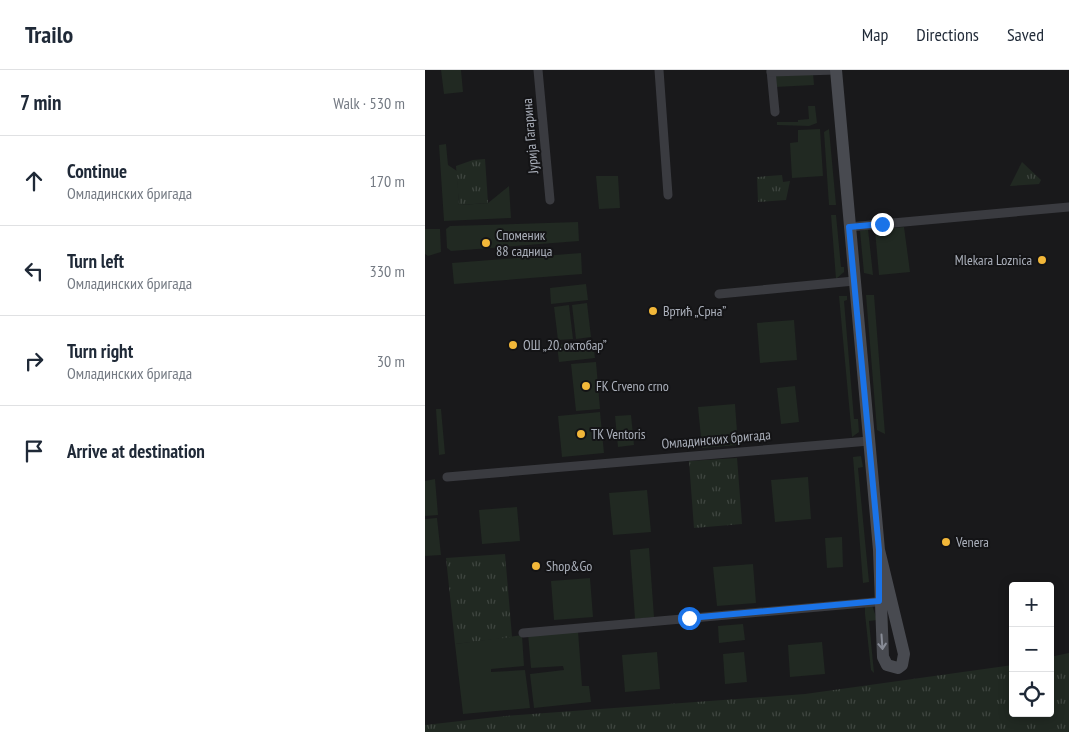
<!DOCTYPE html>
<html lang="en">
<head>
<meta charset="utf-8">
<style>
  body { margin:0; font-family:"PT Sans Narrow",sans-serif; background:#f2f2f3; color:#1f2937 }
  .controls { position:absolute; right:15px; bottom:15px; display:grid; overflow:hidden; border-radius:5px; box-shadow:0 2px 12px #0003 }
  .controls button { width:45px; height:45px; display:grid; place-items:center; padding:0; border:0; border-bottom:1px solid #e0e1e3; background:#fff; color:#1f2937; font:25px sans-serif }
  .stop { position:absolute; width:15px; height:15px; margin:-11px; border:4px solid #1a73e8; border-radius:50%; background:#fff }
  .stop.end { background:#1a73e8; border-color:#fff; box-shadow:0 1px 5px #0008 }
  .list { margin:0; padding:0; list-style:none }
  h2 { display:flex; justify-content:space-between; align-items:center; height:65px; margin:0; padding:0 20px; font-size:21px }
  h2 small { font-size:16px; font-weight:400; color:#747a83 }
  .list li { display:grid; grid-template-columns:32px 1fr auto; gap:15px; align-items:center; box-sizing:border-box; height:90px; padding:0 20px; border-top:1px solid #e0e1e3 }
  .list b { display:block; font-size:19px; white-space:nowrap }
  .list p { margin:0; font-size:16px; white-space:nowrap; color:#747a83 }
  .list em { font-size:16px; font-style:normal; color:#747a83 }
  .icon { flex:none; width:28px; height:28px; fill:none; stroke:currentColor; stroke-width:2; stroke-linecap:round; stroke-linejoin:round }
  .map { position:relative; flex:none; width:644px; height:662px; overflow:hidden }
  header { display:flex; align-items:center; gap:30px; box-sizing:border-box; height:70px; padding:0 25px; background:#fff; border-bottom:1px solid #e0e1e3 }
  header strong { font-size:24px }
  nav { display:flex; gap:28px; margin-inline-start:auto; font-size:18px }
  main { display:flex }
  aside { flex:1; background:#fff }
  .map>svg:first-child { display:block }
  .green { fill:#212922 }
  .park { fill:url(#park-tufts) }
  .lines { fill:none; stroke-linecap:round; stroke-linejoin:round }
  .street { stroke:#3a3b40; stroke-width:9 }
  .secondary { stroke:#484a50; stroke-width:12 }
  .oneway { stroke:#888c96 }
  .route { stroke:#1a73e8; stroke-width:6 }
  .poi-dot { fill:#f2b739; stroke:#141416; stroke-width:2 }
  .labels { text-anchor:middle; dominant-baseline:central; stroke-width:4; stroke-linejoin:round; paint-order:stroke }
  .street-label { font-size:14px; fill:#abb0bb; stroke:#141416 }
  .poi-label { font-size:14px; fill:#abb0bb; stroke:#141416; text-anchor:start }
</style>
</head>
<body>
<header>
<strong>Trailo</strong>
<nav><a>Map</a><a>Directions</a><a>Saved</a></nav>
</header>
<main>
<aside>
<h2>7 min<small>Walk · 530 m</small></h2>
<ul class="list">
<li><svg class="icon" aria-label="ahead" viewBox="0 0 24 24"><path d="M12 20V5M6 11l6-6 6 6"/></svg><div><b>Continue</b><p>Омладинских бригада</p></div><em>170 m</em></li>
<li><svg class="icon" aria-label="left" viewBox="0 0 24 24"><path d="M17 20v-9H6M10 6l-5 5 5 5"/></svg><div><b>Turn left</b><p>Омладинских бригада</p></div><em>330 m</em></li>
<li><svg class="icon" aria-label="right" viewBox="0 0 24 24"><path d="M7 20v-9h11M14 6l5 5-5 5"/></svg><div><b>Turn right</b><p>Омладинских бригада</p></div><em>30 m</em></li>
<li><svg class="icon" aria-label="arrive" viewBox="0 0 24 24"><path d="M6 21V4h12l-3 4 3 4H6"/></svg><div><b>Arrive at destination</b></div></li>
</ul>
</aside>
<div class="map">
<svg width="644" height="662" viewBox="0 0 644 662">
  <defs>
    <pattern id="park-tufts" width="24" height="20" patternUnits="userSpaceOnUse" patternTransform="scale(1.25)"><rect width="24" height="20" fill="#212922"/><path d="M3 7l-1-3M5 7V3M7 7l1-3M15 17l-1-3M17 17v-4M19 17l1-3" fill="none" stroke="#3f4640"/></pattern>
  </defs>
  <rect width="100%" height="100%" fill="#19191b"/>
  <g class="green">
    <polygon points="16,0 36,0 38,22 19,24"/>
    <polygon points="388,2 389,15 350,17 349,4"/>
    <polygon points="383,36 390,36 392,53 384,56 352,55 352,52 373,52 373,50 384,49"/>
    <polygon points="395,59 398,106 367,108 365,73 373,72 373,60"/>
    <polygon points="404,59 411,135 404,135 399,62"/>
    <polygon points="21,74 23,95 32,101 34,135 63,133 84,116 86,148 19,151 14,75"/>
    <polygon points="171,106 193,106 195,138 174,139"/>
    <polygon points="406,145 411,145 416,197 419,197 419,202 411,209"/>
    <polygon points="153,152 154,171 26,181 22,178 21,159 25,156"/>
    <polygon points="479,157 485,202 454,205 450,160"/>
    <polygon points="0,159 15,159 16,182 3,186 0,184"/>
    <polygon points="443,159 448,205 439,203 435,161"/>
    <polygon points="156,183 157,204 29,214 27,193"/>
    <polygon points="161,214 163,230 126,234 125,218"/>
    <polygon points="441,225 449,225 460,364 452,360"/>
    <polygon points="414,226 422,226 422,230 419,231 429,349 433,349 434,362 427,367"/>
    <polygon points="162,233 166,267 151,269 147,235"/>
    <polygon points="144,235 148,269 133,270 129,237"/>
    <polygon points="369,250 372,290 335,293 332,253"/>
    <polygon points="168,271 170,288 134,292 132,275"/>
    <polygon points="171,292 175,339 151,341 146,294"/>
    <polygon points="370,316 374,352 356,354 352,318"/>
    <polygon points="310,334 313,375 277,378 273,337"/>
    <polygon points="11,339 16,339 20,384 14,385"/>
    <polygon points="175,342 179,383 137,387 133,346"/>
    <polygon points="206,345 209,375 193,377 190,346"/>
    <polygon points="436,386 438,397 433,398 444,512 438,513 428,387"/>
    <polygon points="383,407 386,449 350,452 346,410"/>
    <polygon points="10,409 13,445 0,446 0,411"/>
    <polygon points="222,420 226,462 188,465 184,423"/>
    <polygon points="92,437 95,471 57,474 54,440"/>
    <polygon points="12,448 16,485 0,486 0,449"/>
    <polygon points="417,467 418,497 402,498 400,468"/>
    <polygon points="224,478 229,547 210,549 205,480"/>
    <polygon points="328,494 331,533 292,536 288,497"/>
    <polygon points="165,508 168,547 129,550 126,511"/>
    <polygon points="447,535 452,550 444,551 449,603 446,600 440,544 440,536"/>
    <polygon points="318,554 320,570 294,573 293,556"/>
    <polygon points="153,561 157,616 164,616 166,632 109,638 105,604 139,600 138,596 106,598 103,564"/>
    <polygon points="97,565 99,596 66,599 66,602 100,600 105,638 38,644 30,574"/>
    <polygon points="397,572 400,604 365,607 363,575"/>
    <polygon points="232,582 235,619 200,622 197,585"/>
    <polygon points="319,582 322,612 300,614 298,584"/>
  </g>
  <g class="park">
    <polygon points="60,89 63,133 34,135 31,96 48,90"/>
    <polygon points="597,92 616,110 614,114 585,116"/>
    <polygon points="357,105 358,112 365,111 361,130 333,132 332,107"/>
    <polygon points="312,388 317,454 269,458 264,391"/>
    <polygon points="80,484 87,567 30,574 21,488"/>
    <polygon points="644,583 644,662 0,662 0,655 80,646 380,624 588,595 588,643 625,643 625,587"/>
  </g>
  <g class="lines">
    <g class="street">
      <polyline points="113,0 125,130"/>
      <polyline points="234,0 243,125"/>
      <polyline points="346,0 350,42"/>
      <polyline points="346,2 411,0"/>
      <polyline points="424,157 644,137"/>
      <polyline points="294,224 429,211"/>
      <polyline points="22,407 444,371"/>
      <polyline points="98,563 462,531"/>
    </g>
    <polyline class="secondary" points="411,0 454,480 458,587 462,595 473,598 477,595 479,584 454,480"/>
  </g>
  <defs><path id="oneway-shaft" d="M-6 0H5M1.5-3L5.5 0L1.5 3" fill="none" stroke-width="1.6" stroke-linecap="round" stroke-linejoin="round" transform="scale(1.25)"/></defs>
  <use class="oneway" href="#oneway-shaft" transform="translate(457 572) rotate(86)"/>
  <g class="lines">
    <polyline class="route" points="264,548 454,531 454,480 424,157 457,154"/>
  </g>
  <g class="poi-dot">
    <circle cx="61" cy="173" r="5"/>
    <circle cx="617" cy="190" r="5"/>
    <circle cx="228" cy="241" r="5"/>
    <circle cx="88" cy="275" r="5"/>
    <circle cx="161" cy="316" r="5"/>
    <circle cx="156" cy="364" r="5"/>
    <circle cx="521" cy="472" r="5"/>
    <circle cx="111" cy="496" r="5"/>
  </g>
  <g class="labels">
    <g class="street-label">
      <text transform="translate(105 66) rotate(-95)">Јурија Гагарина</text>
      <text transform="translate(291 369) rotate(-5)">Омладинских бригада</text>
    </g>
    <g class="poi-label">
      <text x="71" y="165">Споменик<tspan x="71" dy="16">88 садница</tspan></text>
      <text x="607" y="190" text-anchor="end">Mlekara Loznica</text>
      <text x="238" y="241">Вртић „Срна”</text>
      <text x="98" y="275">ОШ „20. октобар”</text>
      <text x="171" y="316">FK Crveno crno</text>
      <text x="166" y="364">TK Ventoris</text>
      <text x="531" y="472">Venera</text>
      <text x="121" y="496">Shop&amp;Go</text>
    </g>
  </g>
</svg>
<div class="controls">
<button>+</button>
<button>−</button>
<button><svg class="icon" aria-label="locate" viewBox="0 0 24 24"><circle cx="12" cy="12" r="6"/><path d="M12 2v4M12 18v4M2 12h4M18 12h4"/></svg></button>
</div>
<div class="stop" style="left:264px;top:548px"></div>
<div class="stop end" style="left:457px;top:154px"></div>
</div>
</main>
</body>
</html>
